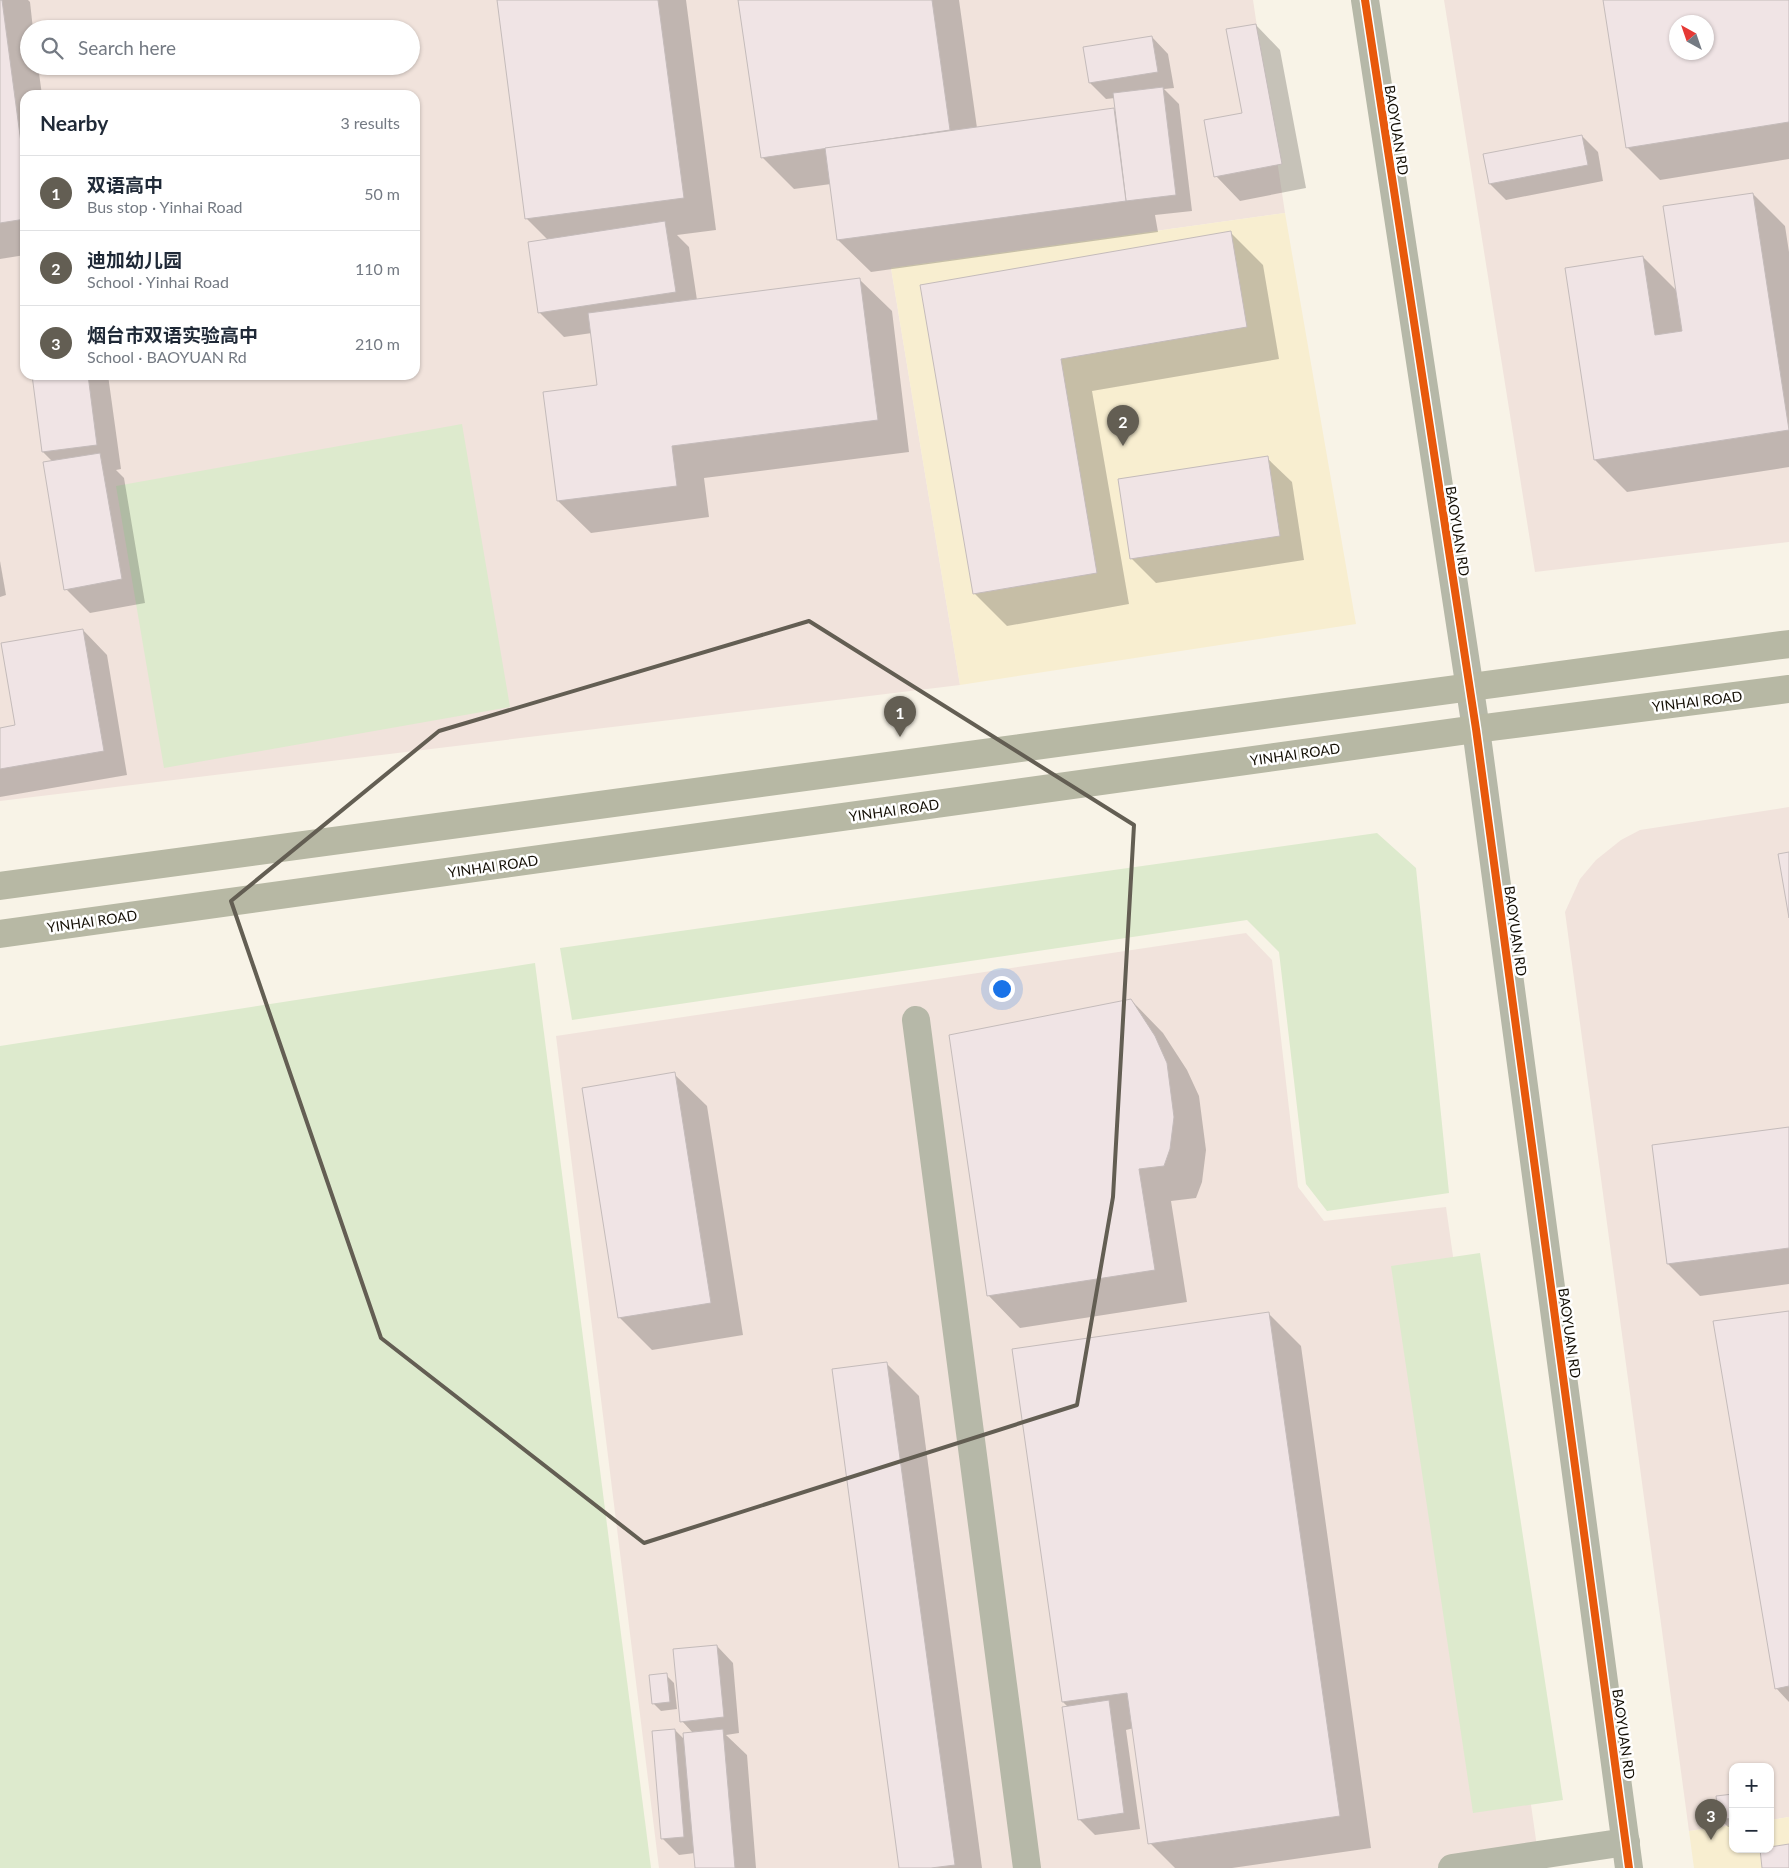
<!DOCTYPE html>
<html lang="en">
<head>
<meta charset="utf-8">
<style>
  body { margin:0; font-family:Lato,"Noto Sans SC",sans-serif; background:#f2f2f3; color:#1f2937 }
  .controls { position:absolute; right:15px; bottom:15px; display:grid; overflow:hidden; border-radius:10px; box-shadow:0 1px 4px #0004 }
  .controls button { width:45px; height:45px; display:grid; place-items:center; padding:0; border:0; border-bottom:1px solid #e0e1e3; background:#fff; color:#1f2937; font:25px sans-serif }
  .compass { position:absolute; left:1669px; top:15px; width:45px; height:45px; border-radius:50%; background:#fff; box-shadow:0 1px 4px #0004; rotate:320deg }
  .you { position:absolute; left:1001px; top:988px; width:18px; height:18px; margin:-12px; border:4px solid #fff; border-radius:50%; background:#1a73e8; box-shadow:0 0 0 8px #1a73e833 }
  .badge { display:grid; place-items:center; width:32px; height:32px; border-radius:50%; background:#635e53; color:#fff; font-size:16px; font-weight:700 }
  .pin { position:absolute; translate:-50% -41px; filter:drop-shadow(0 1px 2px #0008) }
  .pin::after { content:''; position:absolute; top:26px; width:18px; height:15px; background:inherit; clip-path:polygon(0 0,100% 0,50% 100%) }
  .list { margin:0; padding:0; list-style:none }
  h2 { display:flex; justify-content:space-between; align-items:center; height:65px; margin:0; padding:0 20px; font-size:21px }
  h2 small { font-size:16px; font-weight:400; color:#747a83 }
  .list li { display:grid; grid-template-columns:32px 1fr auto; gap:15px; align-items:center; box-sizing:border-box; height:75px; padding:0 20px; border-top:1px solid #e0e1e3 }
  .list b { display:block; font-size:19px; white-space:nowrap }
  .list p { margin:0; font-size:16px; white-space:nowrap; color:#747a83 }
  .list em { font-size:16px; font-style:normal; color:#747a83 }
  .icon { flex:none; width:28px; height:28px; fill:none; stroke:currentColor; stroke-width:2; stroke-linecap:round; stroke-linejoin:round }
  .map { position:relative; flex:none; width:1789px; height:1868px; overflow:hidden }
  .search { position:absolute; background:#fff; box-shadow:0 1px 4px #0004; left:20px; top:20px; width:400px; height:55px; display:flex; align-items:center; gap:12px; box-sizing:border-box; padding:0 18px; border-radius:28px; color:#747a83; font-size:19px }
  .panel { position:absolute; background:#fff; box-shadow:0 1px 4px #0004; left:20px; top:90px; width:400px; height:290px; border-radius:15px }
  .map>svg:first-child { display:block }
  .industrial { fill:#f1e3dc; fill-rule:evenodd }
  .built { fill:#f8eed0 }
  .green { fill:#ddeacd }
  .shadow { fill:#0003; fill-rule:evenodd }
  .building { fill:#f0e4e5; stroke:#c4bbba; fill-rule:evenodd }
  .lines { fill:none; stroke-linecap:round; stroke-linejoin:round }
  .minor { stroke:#b6b8a8; stroke-width:28 }
  .major { stroke:#b7b8a4; stroke-width:28 }
  .cycleway-casing { stroke:#fff; stroke-width:11 }
  .cycleway { stroke:#e8590c; stroke-width:8 }
  .marked { fill:none; stroke:#635e53; stroke-width:4; stroke-linejoin:round }
  .labels { text-anchor:middle; dominant-baseline:central; stroke-width:5; stroke-linejoin:round; paint-order:stroke }
  .street-label { font-size:14px; fill:#130e04; stroke:#fff }
</style>
</head>
<body>
<div class="map">
<svg width="1789" height="1868" viewBox="0 0 1789 1868">
  <rect width="100%" height="100%" fill="#f8f3e7"/>
  <g class="industrial">
    <path d="M0 0H1253L1285 213 891 268 960 685 0 801ZM29 29H411V66H29ZM25 95H415V375H25Z"/>
    <path d="M1444 0H1789V542L1535 572ZM1676 22H1706V52H1676Z"/>
    <polygon points="1789,807 1789,1817 1770,1820 1770,1767 1733,1767 1733,1825 1689,1831 1565,912 1580,879 1596,860 1621,840 1640,830"/>
    <polygon points="1246,933 1272,960 1298,1187 1324,1221 1446,1207 1540,1868 659,1868 556,1036"/>
  </g>
  <g class="built">
    <polygon points="1285,213 1356,624 960,685 891,268"/>
    <polygon points="1789,1817 1789,1868 1694,1868 1689,1831 1733,1825 1733,1849 1770,1849 1770,1820"/>
  </g>
  <g class="green">
    <polygon points="462,424 510,707 164,768 116,486"/>
    <polygon points="1377,833 1416,868 1449,1193 1327,1211 1306,1184 1279,952 1247,920 572,1020 560,948"/>
    <polygon points="535,963 651,1868 0,1868 0,1046"/>
    <polygon points="1480,1253 1563,1800 1473,1813 1391,1266"/>
  </g>
  <g class="shadow">
    <polygon points="0,0 28,0 30,2 33,29 29,29 29,66 38,66 42,95 25,95 25,255 0,259"/>
    <polygon points="498,0 686,0 716,230 677,235 689,247 697,300 859,279 892,311 909,452 704,478 709,517 591,533 558,501 598,386 592,333 564,337 539,312 548,240 526,218"/>
    <polygon points="740,0 959,0 977,128 1113,110 1117,113 1115,98 1106,99 1090,83 1152,37 1168,54 1174,88 1164,89 1179,104 1192,211 1155,215 1158,232 871,272 838,240 831,184 794,189 762,157"/>
    <path d="M1604 0H1789V159L1660 180 1627 147ZM1676 22H1706V52H1676Z"/>
    <polygon points="1256,25 1280,50 1306,188 1240,201 1216,176 1243,114"/>
    <polygon points="1582,136 1598,152 1603,181 1506,200 1490,184"/>
    <polygon points="1753,194 1785,226 1789,252 1789,467 1627,492 1595,460 1643,257 1677,291"/>
    <polygon points="1230,232 1263,265 1279,359 1092,391 1129,604 1007,626 974,593 922,286"/>
    <polygon points="33,375 108,375 121,469 116,470 124,478 145,603 90,613 66,589 53,462 43,452"/>
    <polygon points="1267,458 1292,482 1304,560 1156,583 1131,558"/>
    <polygon points="0,561 6,595 0,597"/>
    <polygon points="83,630 107,655 127,775 0,797 0,729 16,726"/>
    <polygon points="1131,1000 1163,1033 1187,1070 1199,1096 1206,1150 1202,1182 1196,1198 1171,1201 1187,1302 1020,1328 988,1295"/>
    <polygon points="674,1074 707,1106 743,1335 652,1350 619,1317"/>
    <polygon points="1789,1128 1789,1284 1700,1296 1668,1264"/>
    <polygon points="1789,1312 1789,1702 1776,1688"/>
    <polygon points="1269,1314 1301,1346 1371,1848 1232,1868 1175,1868 1150,1843 1134,1728 1126,1730 1140,1829 1095,1835 1079,1819 1069,1708 1063,1702"/>
    <polygon points="887,1364 919,1396 982,1868 901,1868"/>
    <polygon points="717,1646 733,1663 739,1733 726,1735 747,1755 756,1868 696,1868 695,1853 679,1855 662,1838 675,1730 685,1740 693,1733 682,1721"/>
    <polygon points="666,1675 674,1683 677,1709 661,1711 653,1703"/>
    <polygon points="1733,1795 1733,1827 1728,1827 1720,1819"/>
  </g>
  <g class="building">
    <polygon points="0,0 2,0 25,173 25,219 0,223"/>
    <polygon points="497,0 658,0 684,198 525,219"/>
    <polygon points="738,0 932,0 950,130 761,158"/>
    <path d="M1603 0H1789V122L1626 148ZM1676 22H1706V52H1676Z"/>
    <polygon points="1256,24 1282,164 1214,177 1204,120 1242,113 1226,29"/>
    <polygon points="1152,36 1158,72 1089,83 1083,47"/>
    <polygon points="1163,87 1176,195 1126,201 1113,93"/>
    <polygon points="1114,108 1126,201 837,240 825,148"/>
    <polygon points="1582,135 1588,165 1489,184 1483,154"/>
    <polygon points="1753,193 1789,430 1594,460 1565,268 1643,256 1655,335 1682,331 1663,206"/>
    <polygon points="665,221 676,292 538,313 528,242"/>
    <polygon points="1231,231 1247,327 1061,359 1097,573 973,594 920,285"/>
    <polygon points="860,278 878,420 672,446 677,486 557,501 543,392 597,385 588,313"/>
    <polygon points="21,299 25,299 25,326"/>
    <polygon points="32,375 88,375 97,445 42,452"/>
    <polygon points="100,453 122,579 64,590 43,462"/>
    <polygon points="1268,456 1280,536 1130,559 1118,479"/>
    <polygon points="83,629 104,751 0,769 0,728 15,725 1,643"/>
    <polygon points="1789,852 1789,918 1778,854"/>
    <polygon points="1131,999 1155,1036 1167,1063 1174,1117 1170,1149 1164,1166 1139,1169 1155,1270 987,1296 949,1035"/>
    <polygon points="675,1072 711,1303 618,1318 582,1088"/>
    <polygon points="1789,1127 1789,1248 1667,1264 1652,1145"/>
    <polygon points="1789,1311 1789,1686 1775,1689 1713,1321"/>
    <polygon points="1269,1312 1340,1816 1148,1844 1127,1693 1062,1702 1012,1349"/>
    <polygon points="887,1362 955,1865 931,1868 899,1868 832,1369"/>
    <polygon points="717,1645 724,1717 680,1722 673,1649"/>
    <polygon points="667,1673 670,1702 652,1704 649,1675"/>
    <polygon points="1109,1700 1124,1813 1078,1820 1062,1707"/>
    <polygon points="675,1729 684,1837 661,1839 652,1731"/>
    <polygon points="723,1729 735,1868 695,1868 683,1733"/>
    <polygon points="1733,1794 1733,1818 1719,1820 1716,1796"/>
    <polygon points="1789,1844 1789,1868 1762,1868 1760,1849 1770,1849 1770,1847"/>
  </g>
  <g class="lines">
    <g class="minor">
      <polyline points="1365,0 1476,729 1629,1868"/>
      <polyline points="916,1020 1027,1868"/>
      <polyline points="1452,1868 1626,1842"/>
    </g>
    <g class="major">
      <polyline points="0,886 1789,644"/>
      <polyline points="0,934 1476,729 1789,689"/>
    </g>
    <g class="cycleway-casing">
      <polyline id="cycleway" points="1365,0 1476,729 1629,1868"/>
    </g>
    <use href="#cycleway" class="cycleway"/>
  </g>
  <path class="marked" d="M809 621 1134 825 1113 1197 1077 1405 644 1543 381 1338 231 901 439 731Z"/>
  <g class="labels">
    <g class="street-label">
      <text transform="translate(1397 130) rotate(81)">BAOYUAN RD</text>
      <text transform="translate(1458 531) rotate(81)">BAOYUAN RD</text>
      <text transform="translate(1697 701) rotate(-7)">YINHAI ROAD</text>
      <text transform="translate(1295 754) rotate(-8)">YINHAI ROAD</text>
      <text transform="translate(894 810) rotate(-8)">YINHAI ROAD</text>
      <text transform="translate(493 866) rotate(-8)">YINHAI ROAD</text>
      <text transform="translate(92 921) rotate(-8)">YINHAI ROAD</text>
      <text transform="translate(1516 931) rotate(82)">BAOYUAN RD</text>
      <text transform="translate(1570 1333) rotate(82)">BAOYUAN RD</text>
      <text transform="translate(1624 1734) rotate(82)">BAOYUAN RD</text>
    </g>
  </g>
</svg>
<div class="controls">
<button>+</button>
<button>−</button>
</div>
<svg class="compass" viewBox="-18 -18 36 36"><path d="M0-13l5 13h-10z" fill="#e53935"/><path d="M0 13l5-13h-10z" fill="#747a83"/></svg>
<div class="you"></div>
<div class="pin badge" style="left:900px;top:737px">1</div>
<div class="pin badge" style="left:1123px;top:446px">2</div>
<div class="pin badge" style="left:1711px;top:1840px">3</div>
<div class="search"><svg class="icon" aria-label="search" viewBox="0 0 24 24"><circle cx="10" cy="10" r="6"/><path d="M15 15l6 6"/></svg>Search here</div>
<section class="panel">
<h2>Nearby<small>3 results</small></h2>
<ul class="list">
<li><span class="badge">1</span><div><b>双语高中</b><p>Bus stop · Yinhai Road</p></div><em>50 m</em></li>
<li><span class="badge">2</span><div><b>迪加幼儿园</b><p>School · Yinhai Road</p></div><em>110 m</em></li>
<li><span class="badge">3</span><div><b>烟台市双语实验高中</b><p>School · BAOYUAN Rd</p></div><em>210 m</em></li>
</ul>
</section>
</div>
</body>
</html>
